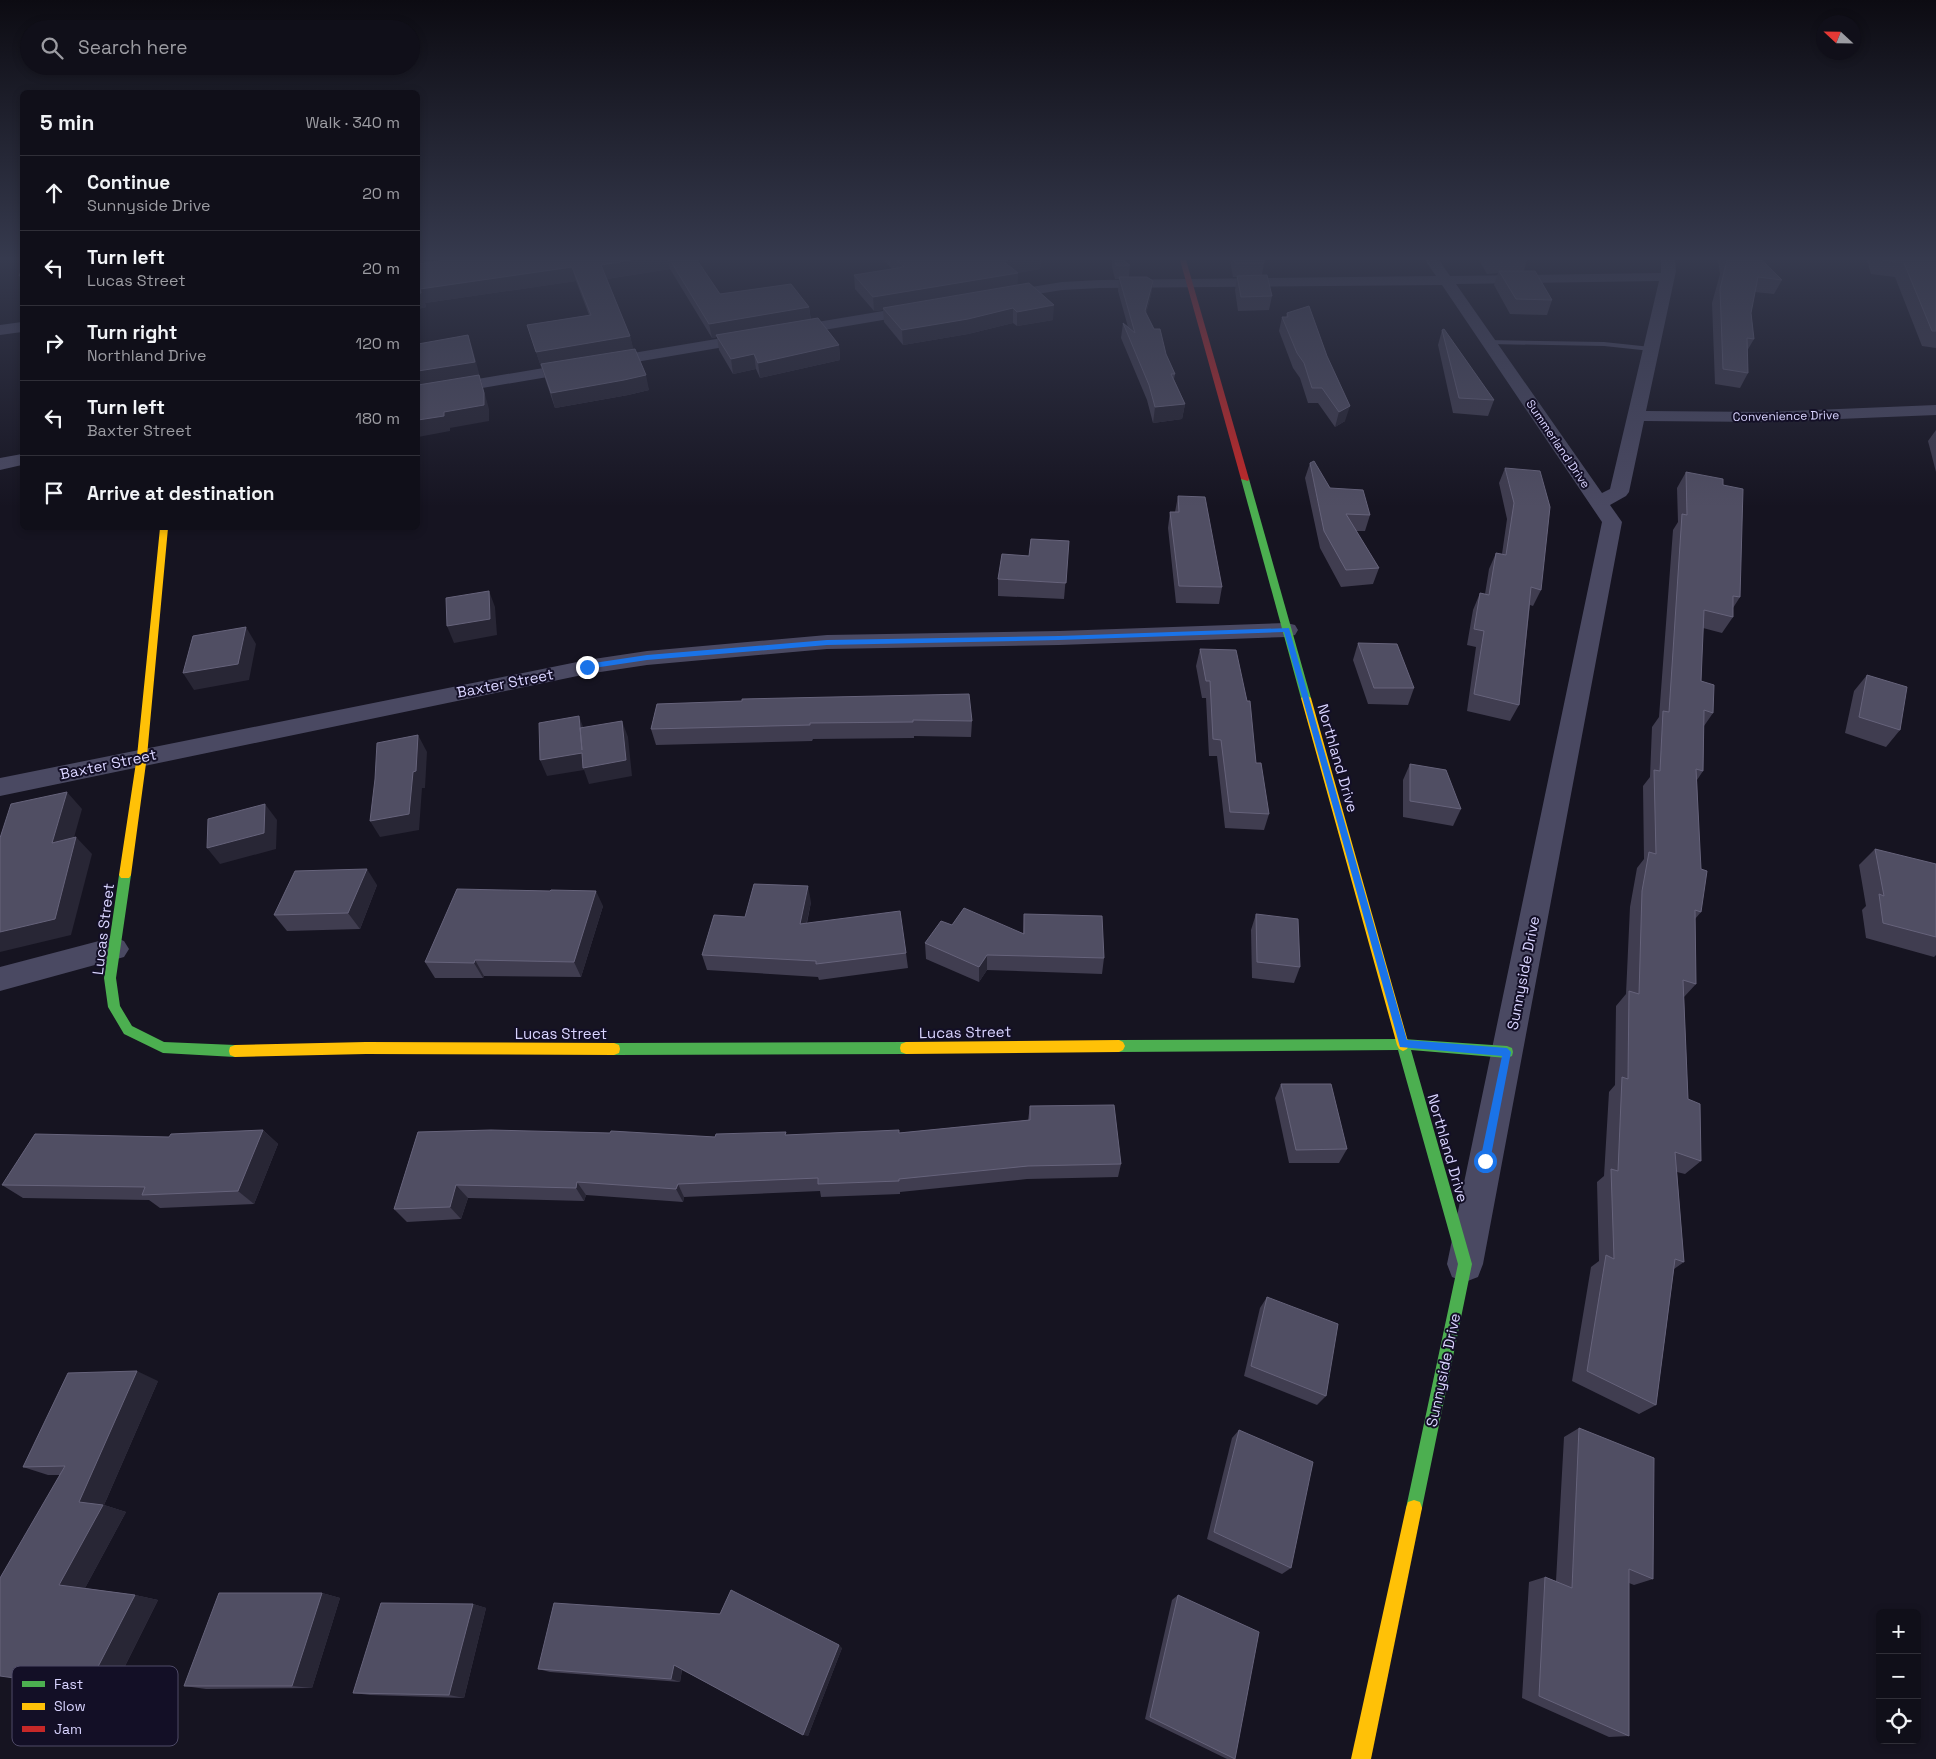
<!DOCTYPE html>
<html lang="en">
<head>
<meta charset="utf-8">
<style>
  body { margin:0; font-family:"Space Grotesk",sans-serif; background:#191822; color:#f1f3f6 }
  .controls { position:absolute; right:15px; bottom:15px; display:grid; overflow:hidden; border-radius:8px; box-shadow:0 2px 8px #0003 }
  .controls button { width:45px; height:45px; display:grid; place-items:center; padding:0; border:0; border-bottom:1px solid #302f38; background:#100f19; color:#f1f3f6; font:25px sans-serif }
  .compass { position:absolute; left:1816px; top:15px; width:45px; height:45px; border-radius:50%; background:#100f19; box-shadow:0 2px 8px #0003; rotate:292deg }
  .stop { position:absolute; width:15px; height:15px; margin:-11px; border:4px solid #1a73e8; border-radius:50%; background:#fff }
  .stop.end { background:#1a73e8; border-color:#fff; box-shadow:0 1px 5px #0008 }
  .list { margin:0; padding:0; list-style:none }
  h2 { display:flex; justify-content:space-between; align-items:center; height:65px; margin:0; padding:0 20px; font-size:21px }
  h2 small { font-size:16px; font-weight:400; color:#9c9ca2 }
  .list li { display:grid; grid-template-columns:32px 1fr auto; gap:15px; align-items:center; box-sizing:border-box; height:75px; padding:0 20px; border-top:1px solid #302f38 }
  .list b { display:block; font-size:19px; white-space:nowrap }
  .list p { margin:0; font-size:16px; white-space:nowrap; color:#9c9ca2 }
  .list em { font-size:16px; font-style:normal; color:#9c9ca2 }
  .icon { flex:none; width:28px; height:28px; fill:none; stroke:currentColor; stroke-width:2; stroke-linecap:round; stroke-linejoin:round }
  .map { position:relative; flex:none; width:1936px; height:1759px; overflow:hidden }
  .search { position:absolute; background:#100f19; box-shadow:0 2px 8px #0003; left:20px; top:20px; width:400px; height:55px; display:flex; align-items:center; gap:12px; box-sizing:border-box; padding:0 18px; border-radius:28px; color:#9c9ca2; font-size:19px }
  .panel { position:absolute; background:#100f19; box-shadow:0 2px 8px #0003; left:20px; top:90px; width:400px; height:440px; border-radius:8px }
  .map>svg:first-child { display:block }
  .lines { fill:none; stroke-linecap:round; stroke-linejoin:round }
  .lane { fill:#4a4962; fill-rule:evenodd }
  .street { fill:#4a4962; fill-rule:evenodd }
  .fast { fill:#4caf50; fill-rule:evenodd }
  .slow { fill:#ffc107; fill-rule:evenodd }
  .jam { fill:#c62828; fill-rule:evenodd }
  .wall { fill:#403d50 }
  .shaded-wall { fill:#282635 }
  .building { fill:#504e63; stroke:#66637b }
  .route { fill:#1a73e8 }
  .labels { text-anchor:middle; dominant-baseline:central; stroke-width:4; stroke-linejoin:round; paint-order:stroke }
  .far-street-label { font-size:12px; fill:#d9d4ff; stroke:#130f26 }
  .street-label { font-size:15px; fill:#d9d4ff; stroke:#130f26 }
  .key { fill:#130f26; stroke:#4e4a67; stroke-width:1 }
  .key-label { font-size:14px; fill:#d9d4ff }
</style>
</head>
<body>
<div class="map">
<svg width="1936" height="1759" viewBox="0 0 1936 1759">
  <rect width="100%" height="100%" fill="#161421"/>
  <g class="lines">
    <polygon class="lane" points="1486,340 1604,342 1651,347 1655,349 1651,351 1604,346 1489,344 1486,344"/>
    <g class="street">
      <path d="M1425 260H1439L1450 276 1661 273V260H1675L1676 271 1646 411 1768 412 1936 405V415L1768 422 1644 421 1629 492 1626 496 1610 505 1622 522 1483 1264 1478 1277 1465 1282 1452 1277 1447 1264 1602 522 1442 285 1100 288 1062 290 1001 300 996 299 994 296 996 293 1001 292 1062 282 1100 280 1436 276ZM1659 281 1610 489 1602 493 1456 284Z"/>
      <polygon points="919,305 924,307 927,310 924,313 418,399 418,389"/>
      <polygon points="22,322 22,332 0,335 0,325"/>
      <polygon points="22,454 22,465 0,470 0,458"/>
      <polygon points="1287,623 1295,625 1298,630 1295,635 1287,637 1059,645 827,649 647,665 587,674 0,796 0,778 587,660 647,651 827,635 1059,631"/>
      <polygon points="114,937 124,941 129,949 124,957 0,991 0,967"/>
    </g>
    <g class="fast">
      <polygon points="1242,477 1249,479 1311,698 1309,700 1306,701 1301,698 1241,479"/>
      <polygon points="125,871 129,872 131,875 116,978 120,1006 132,1026 164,1042 235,1045 240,1047 241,1051 240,1055 235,1057 163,1053 124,1034 108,1007 104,978 119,875 121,872"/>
      <polygon points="1403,1039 1507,1046 1512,1048 1513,1052 1512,1056 1507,1058 1411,1050 1472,1264 1422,1508 1420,1514 1414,1516 1408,1514 1406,1508 1458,1264 1398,1050 1119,1052 1115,1050 1113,1046 1115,1042 1119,1040"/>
      <polygon points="906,1042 911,1044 912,1048 911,1052 906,1054 614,1055 609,1053 608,1049 609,1045 614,1043"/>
    </g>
    <g class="slow">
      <polygon points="160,528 168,528 147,756 131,875 129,878 121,878 119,875 137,756"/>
      <polygon points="1306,695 1311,698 1409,1045 1407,1049 1403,1051 1399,1049 1397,1045 1301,698"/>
      <polygon points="1119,1040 1123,1042 1125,1046 1123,1050 1119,1052 906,1054 901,1052 900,1048 901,1044 906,1042"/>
      <polygon points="366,1042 614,1043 619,1045 620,1049 619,1053 614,1055 366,1054 235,1057 230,1055 229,1051 230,1047 235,1045"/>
      <polygon points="1414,1500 1420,1502 1422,1508 1371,1759 1351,1759 1406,1508 1408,1502"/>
    </g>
    <polygon class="jam" points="1180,260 1186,260 1249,479 1248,481 1241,479"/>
  </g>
  <g class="wall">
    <polygon points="418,260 702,260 698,261 720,294 809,307 811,320 839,345 840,360 760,378 756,369 733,374 719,350 717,337 712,338 670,269 607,279 630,336 633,349 649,390 628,395 555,408 527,325 589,315 576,281 425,303 426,307 418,309"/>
    <polygon points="884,260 1041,260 1040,269 1017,273 1018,273 1017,285 1053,320 1017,326 1013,323 968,334 903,345 884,322 883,310 874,311 855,289 854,275 892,269"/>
    <polygon points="1112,260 1123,260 1130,265 1129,277 1153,281 1151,295 1146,313 1175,374 1174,379 1185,404 1182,419 1153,423 1147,400 1121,338 1123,323 1128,327 1118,291 1119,279 1115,279 1112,267"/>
    <polygon points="1230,260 1264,260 1264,263 1262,275 1272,296 1269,310 1238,311 1235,290 1237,277 1233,277"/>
    <polygon points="1479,260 1527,260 1524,271 1552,300 1547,315 1510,314 1494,285 1498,273 1487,274"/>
    <polygon points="1718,260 1762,260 1782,280 1774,294 1755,292 1751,313 1754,339 1747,351 1748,373 1740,388 1715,384 1712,303 1720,274"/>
    <polygon points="1867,260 1936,260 1936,348 1922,346 1895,277 1871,274"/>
    <polygon points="1287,313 1345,421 1335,427 1318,403 1308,403 1300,378 1293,368 1279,331 1282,317 1286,317"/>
    <polygon points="1442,330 1494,400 1488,416 1453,413 1438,345"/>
    <polygon points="1936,430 1936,472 1928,441"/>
    <polygon points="1310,463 1330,488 1370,515 1365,531 1356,531 1379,568 1373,584 1341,587 1320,548 1305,478"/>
    <polygon points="1505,468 1541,590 1533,606 1530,605 1519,705 1510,721 1467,711 1476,647 1467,645 1473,610 1480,593 1485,594 1489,569 1496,553 1502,554 1507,519 1499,483"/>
    <polygon points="1686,472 1723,485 1740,597 1733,608 1733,617 1722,633 1703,628 1701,681 1713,713 1704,726 1703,771 1697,780 1701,912 1695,919 1696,984 1684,997 1688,1099 1701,1161 1685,1174 1677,1172 1684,1262 1674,1269 1656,1405 1639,1414 1572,1381 1591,1267 1599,1261 1597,1182 1604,1176 1609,1092 1615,1085 1616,1006 1626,994 1630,907 1637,868 1644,859 1643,786 1650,777 1652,727 1659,717 1673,530 1678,522 1677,488"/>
    <polygon points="1178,496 1222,587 1219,604 1176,603 1168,528 1170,512 1175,512"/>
    <polygon points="1069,541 1064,599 998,596 998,579"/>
    <polygon points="1358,643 1414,688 1408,705 1368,704 1353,660"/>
    <polygon points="1200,649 1256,763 1269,814 1264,830 1225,828 1217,756 1209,756 1206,698 1202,698 1196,666"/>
    <polygon points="1867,675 1900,730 1886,747 1845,733 1854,691"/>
    <polygon points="657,704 972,721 971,737 914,736 914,738 813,739 812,741 656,745 651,729"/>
    <polygon points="1410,764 1461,809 1453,826 1403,817 1403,780"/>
    <polygon points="1875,849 1936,866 1936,955 1934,957 1866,938 1862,910 1866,906 1859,865"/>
    <polygon points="377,885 360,929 287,931 274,915"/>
    <polygon points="550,891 603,906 581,977 484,976 483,978 435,978 425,962"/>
    <polygon points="811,902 807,923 906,953 908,968 819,980 818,977 707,970 702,955 745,917"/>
    <polygon points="1024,914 1104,958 1102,974 987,970 979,982 926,959 925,943 952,925 1023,933"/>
    <polygon points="1256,914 1300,967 1294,983 1252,978 1251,930"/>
    <polygon points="1281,1084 1347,1149 1339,1163 1289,1163 1275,1098"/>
    <polygon points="1030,1106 1121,1164 1118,1177 1027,1179 900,1192 900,1194 821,1197 820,1191 684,1197 683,1202 586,1195 584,1201 468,1198 461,1219 407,1222 394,1209 418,1132 715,1137 899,1133 1028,1120"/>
    <polygon points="263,1130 278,1144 254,1204 160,1208 149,1200 23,1198 2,1185 169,1137"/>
    <polygon points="1267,1297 1326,1396 1317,1405 1244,1376 1260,1308"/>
    <polygon points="158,1381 104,1505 126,1512 85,1588 135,1595 158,1600 113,1690 87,1688 60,1475 48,1475 23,1467"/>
    <polygon points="1579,1428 1653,1579 1634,1585 1629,1583 1629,1736 1609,1737 1522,1698 1529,1582 1545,1577 1556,1581 1564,1437"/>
    <polygon points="1239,1430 1291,1568 1282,1574 1207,1539 1232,1438"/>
    <polygon points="322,1593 340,1598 312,1688 206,1689 184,1686"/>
    <polygon points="1178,1595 1235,1759 1227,1759 1145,1719 1172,1600"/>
    <polygon points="473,1604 486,1608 464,1698 370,1695 353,1693"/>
    <polygon points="842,1648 808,1736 682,1670 680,1682 550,1672 538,1669"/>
  </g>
  <g class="shaded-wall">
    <polygon points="418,260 460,260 418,268"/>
    <polygon points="631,260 668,260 670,269 605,279 601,265"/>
    <polygon points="1008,260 1041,260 1040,269 1003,275 1003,261"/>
    <polygon points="572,267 576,281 425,303 426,307 418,309 418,294 420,289"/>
    <polygon points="1018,273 1017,288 883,308 883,310 874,311 873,297"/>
    <polygon points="1153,281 1151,295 1143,325 1145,311"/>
    <polygon points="1054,305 1053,320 1017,326 1017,312"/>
    <polygon points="809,307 811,322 716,335 717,337 712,338 709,324"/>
    <polygon points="1013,308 1013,323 968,334 903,345 902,330"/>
    <polygon points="468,335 473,350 480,377 489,409 489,421 450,428 450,431 418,437 418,420 444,412 418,389 418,371"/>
    <polygon points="630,336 634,351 541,367 536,352"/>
    <polygon points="839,345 840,360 760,378 758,363"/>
    <polygon points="754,354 756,369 733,374 731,359"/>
    <polygon points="646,375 649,390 628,395 555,408 551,393"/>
    <polygon points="1185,404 1182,419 1153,423 1155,407"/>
    <polygon points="1350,406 1345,421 1335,427 1339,412"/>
    <polygon points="489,591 495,607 497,635 454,643 447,626"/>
    <polygon points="246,627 256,644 249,680 194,690 183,673"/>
    <polygon points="579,716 585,732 582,750"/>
    <polygon points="622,721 628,737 632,776 589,784 584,770 547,776 540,760"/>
    <polygon points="418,735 427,752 425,788 422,788 419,830 380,837 370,821 413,772"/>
    <polygon points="67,792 82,809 68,859 52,843"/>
    <polygon points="265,804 277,820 276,849 220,864 207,848"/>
    <polygon points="76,837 92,854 71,935 0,952 0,932"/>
    <polygon points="367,869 377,885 360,929 348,913"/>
    <polygon points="808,886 811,902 803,939 800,924"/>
    <polygon points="596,891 603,906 581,977 574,962"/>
    <polygon points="987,955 987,970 979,982 979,967"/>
    <polygon points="475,960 484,976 483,978 474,963"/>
    <polygon points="263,1130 278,1144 254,1204 238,1191"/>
    <polygon points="577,1182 586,1195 584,1201 576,1188"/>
    <polygon points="678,1184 684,1197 683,1202 676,1189"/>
    <polygon points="456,1185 468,1198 461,1219 450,1207"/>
    <polygon points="137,1371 158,1381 104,1505 126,1512 84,1590 59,1585 79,1502"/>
    <polygon points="322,1593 340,1598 312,1688 292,1686"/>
    <polygon points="135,1595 158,1600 113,1690 87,1688"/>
    <polygon points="473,1604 486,1608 464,1698 449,1695"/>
    <polygon points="839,1645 842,1648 808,1736 803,1735"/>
    <polygon points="674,1665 682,1668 680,1682 671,1679"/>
  </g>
  <g class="building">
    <polygon points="444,260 631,260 601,265 630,336 536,352 527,325 591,315 572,267 420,289 421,293 418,294 418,264"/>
    <polygon points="670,260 697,260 720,294 791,284 809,307 709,324"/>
    <polygon points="897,260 1008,260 1003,261 1018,273 873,297 854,275 904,267"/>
    <polygon points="1115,260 1123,260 1130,265 1116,265"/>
    <polygon points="1234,260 1264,260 1264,263 1235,263"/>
    <polygon points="1727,260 1762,260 1782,280 1758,277 1751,313 1754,339 1747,338 1748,373 1723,369 1720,289"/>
    <polygon points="1882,260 1936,260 1936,331 1932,331 1904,263"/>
    <polygon points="22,268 22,275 19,276"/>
    <polygon points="1499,271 1535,271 1552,300 1516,299"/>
    <polygon points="1267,275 1272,296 1241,297 1237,276"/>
    <polygon points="1119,277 1147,277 1153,281 1145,311 1154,329 1160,329 1166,354 1175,374 1171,374 1185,404 1155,407 1149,385 1123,323 1135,333"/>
    <polygon points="1029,283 1054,305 1017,312 1013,308 968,319 902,330 883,308"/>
    <polygon points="1309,306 1327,356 1350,406 1339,412 1322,388 1312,388 1304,363 1297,353 1282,317 1288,317 1287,313"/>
    <polygon points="818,318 839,345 758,363 754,354 731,359 716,335"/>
    <polygon points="1444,329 1494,400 1459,398 1442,330"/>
    <polygon points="468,335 475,362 418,371 418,344"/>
    <polygon points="635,349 646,375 624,380 551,393 541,364"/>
    <polygon points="479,375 484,393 484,405 444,412 444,416 418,420 418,385"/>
    <polygon points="1314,461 1330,488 1363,490 1370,515 1346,514 1379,568 1346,570 1324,531 1310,463"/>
    <polygon points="1505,468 1540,471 1550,507 1541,590 1531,587 1519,705 1474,694 1484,631 1474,629 1480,593 1489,595 1496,553 1506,555 1514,503"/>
    <polygon points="1686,472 1723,479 1723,485 1743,489 1740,597 1733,596 1733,617 1704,610 1701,681 1714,685 1713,713 1704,710 1703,771 1696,769 1701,869 1707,871 1701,912 1695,910 1696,984 1683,980 1688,1099 1700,1104 1701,1161 1675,1152 1684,1262 1675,1259 1656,1405 1587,1371 1606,1255 1614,1259 1611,1169 1618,1171 1622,1077 1628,1079 1629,991 1639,994 1642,891 1649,852 1656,854 1654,770 1660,771 1663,711 1669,712 1682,514 1687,515"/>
    <polygon points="1178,496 1205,497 1222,587 1179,586 1170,512 1179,512"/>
    <polygon points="1031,539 1069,541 1066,583 998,579 1002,554 1029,556"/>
    <polygon points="489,591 490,619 447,626 446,598"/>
    <polygon points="246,627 238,664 183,673 193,636"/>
    <polygon points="1358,643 1397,644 1414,688 1374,688"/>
    <polygon points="1200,649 1236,650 1247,701 1250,701 1256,763 1261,763 1269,814 1230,812 1221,740 1213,739 1210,681 1206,681"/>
    <polygon points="1867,675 1907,687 1900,730 1859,717"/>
    <polygon points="969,694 972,721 913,720 913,722 810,723 810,725 651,729 657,704 742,701 742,699"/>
    <polygon points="579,716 582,750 580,728 622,721 626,760 583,768 582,753 540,760 539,723"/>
    <polygon points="418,735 416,771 413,772 409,814 370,821 375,779 377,743"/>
    <polygon points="1410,764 1446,770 1461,809 1410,801"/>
    <polygon points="67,792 52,843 76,837 55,919 0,932 0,838 11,804"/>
    <polygon points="265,804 264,833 207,848 208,819"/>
    <polygon points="1875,849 1936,864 1936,937 1883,923 1879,894 1884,896"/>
    <polygon points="367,869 348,913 274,915 295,871"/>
    <polygon points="754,884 808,886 800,924 900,911 906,953 816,964 816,961 702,955 714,915 745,917"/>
    <polygon points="457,889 550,891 551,890 596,891 574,962 475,960 474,963 425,962"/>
    <polygon points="964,908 1024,934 1024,914 1102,916 1104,958 987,955 979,967 925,943 941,921 952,925"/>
    <polygon points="1256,914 1298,919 1300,967 1257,962"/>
    <polygon points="1281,1084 1331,1084 1347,1149 1296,1150"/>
    <polygon points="1114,1105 1121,1164 1028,1166 899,1179 899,1181 818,1184 818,1178 678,1184 676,1189 577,1182 576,1188 456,1185 450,1207 394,1209 418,1132 491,1130 610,1133 611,1131 715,1137 716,1134 786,1132 785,1135 899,1130 899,1133 1030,1120 1030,1106"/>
    <polygon points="263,1130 238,1191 142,1195 145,1187 2,1185 35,1134 169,1137 171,1134"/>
    <polygon points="1267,1297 1338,1324 1326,1396 1251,1366"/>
    <polygon points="137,1371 79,1502 103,1505 59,1585 135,1595 87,1688 0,1676 0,1578 65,1466 23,1467 68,1373"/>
    <polygon points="1579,1428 1654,1458 1653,1579 1629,1569 1629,1736 1539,1696 1545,1577 1572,1588"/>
    <polygon points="1239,1430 1313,1462 1291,1568 1214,1532"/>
    <polygon points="731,1590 839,1645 803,1735 674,1665 671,1679 538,1669 554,1603 720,1614"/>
    <polygon points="219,1593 322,1593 292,1686 184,1686"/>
    <polygon points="1178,1595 1259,1632 1235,1759 1150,1717"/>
    <polygon points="381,1603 473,1604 449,1695 353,1693"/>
  </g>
  <linearGradient id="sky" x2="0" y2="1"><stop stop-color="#0c0b12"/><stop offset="0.51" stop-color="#363a4e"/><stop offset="1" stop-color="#363a4e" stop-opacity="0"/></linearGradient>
  <rect width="1936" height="507" fill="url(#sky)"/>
  <polygon class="route" points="1289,628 1407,1040 1507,1048 1511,1052 1490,1161 1485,1165 1480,1161 1502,1056 1400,1047 1284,632 1059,640 827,645 647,660 587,669 583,667 587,664 647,655 827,640 1059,636"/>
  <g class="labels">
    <g class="far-street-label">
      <text transform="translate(1786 416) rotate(-1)">Convenience Drive</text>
      <text transform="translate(1558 444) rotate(56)">Summerland Drive</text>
    </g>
    <g class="street-label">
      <text transform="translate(505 683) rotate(-11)">Baxter Street</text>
      <text transform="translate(1338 758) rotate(74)">Northland Drive</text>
      <text transform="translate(108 764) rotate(-12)">Baxter Street</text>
      <text transform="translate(103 929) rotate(-83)">Lucas Street</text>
      <text transform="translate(1523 973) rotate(-79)">Sunnyside Drive</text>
      <text transform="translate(965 1032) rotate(-1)">Lucas Street</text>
      <text x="561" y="1033">Lucas Street</text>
      <text transform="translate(1448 1148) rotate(74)">Northland Drive</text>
      <text transform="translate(1443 1370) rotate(-78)">Sunnyside Drive</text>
    </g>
  </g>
  <rect x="12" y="1666" width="166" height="80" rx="8" class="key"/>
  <rect x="22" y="1681" width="23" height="6" fill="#4caf50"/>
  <rect x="22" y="1703" width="23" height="7" fill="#ffc107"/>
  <rect x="22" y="1726" width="23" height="6" fill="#c62828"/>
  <g class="key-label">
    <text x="54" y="1689">Fast</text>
    <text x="54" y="1711">Slow</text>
    <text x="54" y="1734">Jam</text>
  </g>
</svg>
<div class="controls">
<button>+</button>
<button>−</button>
<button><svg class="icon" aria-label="locate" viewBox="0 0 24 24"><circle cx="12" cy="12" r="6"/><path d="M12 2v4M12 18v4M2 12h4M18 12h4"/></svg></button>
</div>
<svg class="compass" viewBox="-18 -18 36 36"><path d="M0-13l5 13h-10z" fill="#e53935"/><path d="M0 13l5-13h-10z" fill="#9c9ca2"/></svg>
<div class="stop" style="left:1485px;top:1161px"></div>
<div class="stop end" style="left:587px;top:667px"></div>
<div class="search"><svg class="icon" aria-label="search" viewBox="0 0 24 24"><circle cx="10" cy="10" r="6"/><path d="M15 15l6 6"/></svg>Search here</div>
<section class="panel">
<h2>5 min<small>Walk · 340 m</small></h2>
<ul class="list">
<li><svg class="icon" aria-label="ahead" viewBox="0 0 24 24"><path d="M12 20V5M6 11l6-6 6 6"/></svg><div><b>Continue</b><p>Sunnyside Drive</p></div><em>20 m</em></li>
<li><svg class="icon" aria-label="left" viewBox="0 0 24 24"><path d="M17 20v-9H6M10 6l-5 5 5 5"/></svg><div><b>Turn left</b><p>Lucas Street</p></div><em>20 m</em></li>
<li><svg class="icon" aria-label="right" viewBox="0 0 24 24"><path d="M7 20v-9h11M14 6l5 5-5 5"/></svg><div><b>Turn right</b><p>Northland Drive</p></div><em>120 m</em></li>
<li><svg class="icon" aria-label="left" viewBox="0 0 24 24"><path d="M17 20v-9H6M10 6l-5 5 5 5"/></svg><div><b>Turn left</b><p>Baxter Street</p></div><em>180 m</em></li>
<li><svg class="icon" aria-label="arrive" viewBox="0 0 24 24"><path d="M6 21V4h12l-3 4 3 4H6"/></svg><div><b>Arrive at destination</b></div></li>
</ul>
</section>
</div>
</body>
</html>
